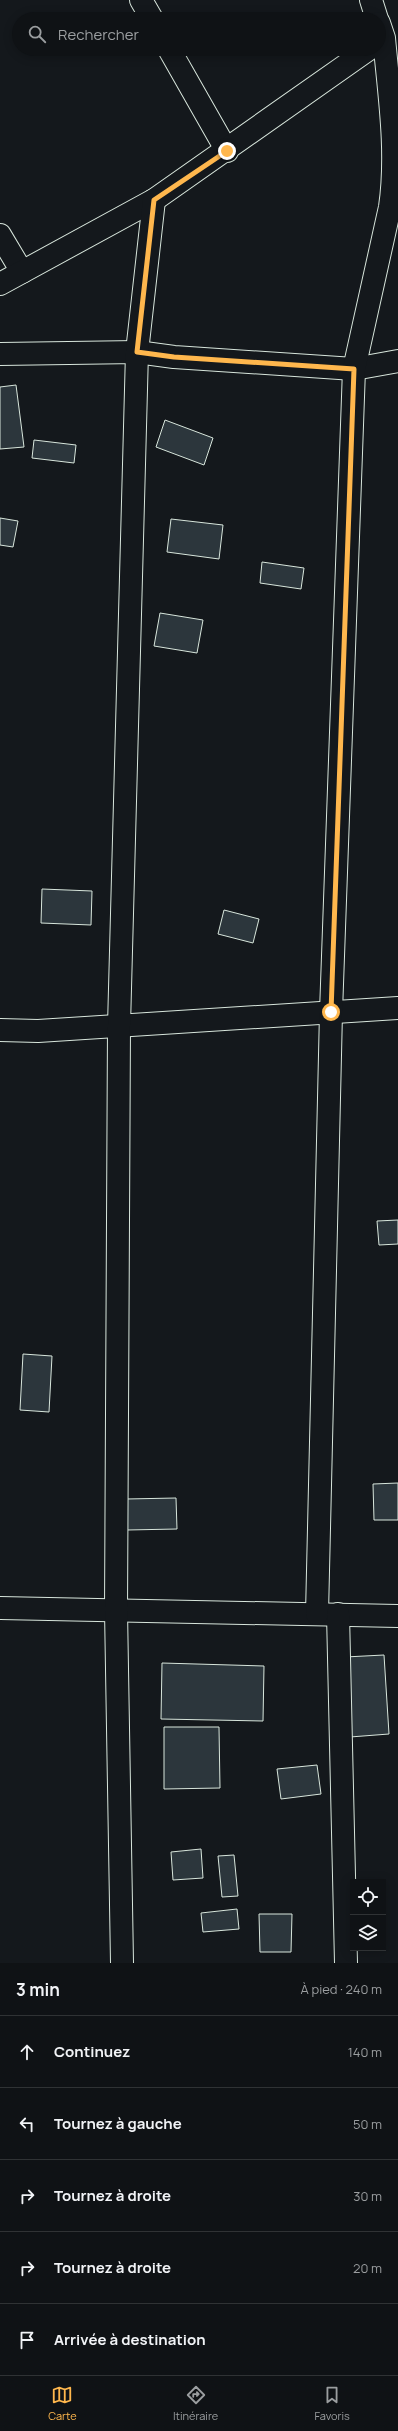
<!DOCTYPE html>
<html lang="fr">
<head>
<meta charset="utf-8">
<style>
  body { margin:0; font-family:Manrope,sans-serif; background:#181b1e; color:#f1f3f6 }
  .controls { position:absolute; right:12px; bottom:12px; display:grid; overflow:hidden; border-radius:0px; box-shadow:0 2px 10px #0003 }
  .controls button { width:36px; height:36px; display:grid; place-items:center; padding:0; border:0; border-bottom:1px solid #2f3234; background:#0f1215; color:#f1f3f6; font:20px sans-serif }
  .stop { position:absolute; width:12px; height:12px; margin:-9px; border:3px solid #ffb74d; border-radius:50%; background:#fff }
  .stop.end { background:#ffb74d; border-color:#fff; box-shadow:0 1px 4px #0008 }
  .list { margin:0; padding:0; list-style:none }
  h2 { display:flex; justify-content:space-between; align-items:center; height:52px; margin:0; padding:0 16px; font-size:17px }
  h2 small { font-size:13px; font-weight:400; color:#9b9ea0 }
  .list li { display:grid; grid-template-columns:26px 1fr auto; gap:12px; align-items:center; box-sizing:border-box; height:72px; padding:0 16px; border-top:1px solid #2f3234 }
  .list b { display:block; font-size:15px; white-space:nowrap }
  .list em { font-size:13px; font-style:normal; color:#9b9ea0 }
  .icon { flex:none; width:22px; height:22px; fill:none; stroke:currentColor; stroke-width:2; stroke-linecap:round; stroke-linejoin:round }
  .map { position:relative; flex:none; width:398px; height:1963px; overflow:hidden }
  .search { position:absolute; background:#0f1215; box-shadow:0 2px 10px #0003; left:12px; right:12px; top:12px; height:44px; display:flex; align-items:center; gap:10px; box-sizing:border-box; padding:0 14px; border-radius:22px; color:#9b9ea0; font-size:15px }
  .sheet { height:412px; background:#0f1215 }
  nav { display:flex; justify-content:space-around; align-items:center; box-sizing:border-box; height:56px; border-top:1px solid #2f3234; background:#0f1215; font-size:11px; color:#9b9ea0 }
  nav a { display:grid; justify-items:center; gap:2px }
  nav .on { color:#ffb74d }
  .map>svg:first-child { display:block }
  .building { fill:#2c363c; stroke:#d8e6dc }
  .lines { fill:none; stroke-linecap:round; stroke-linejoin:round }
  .street-casing { stroke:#d8e6dc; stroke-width:24 }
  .street { stroke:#14181c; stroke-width:22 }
  .route { stroke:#ffb74d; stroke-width:5 }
</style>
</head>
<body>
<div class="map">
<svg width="398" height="1963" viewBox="0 0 398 1963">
  <rect width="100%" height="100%" fill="#14181c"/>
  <g class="building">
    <polygon points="16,385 24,447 0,449 0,387"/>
    <polygon points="165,420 213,438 204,465 156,447"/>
    <polygon points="34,440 76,445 74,463 32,458"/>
    <polygon points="0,518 18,521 13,547 0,545"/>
    <polygon points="171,519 223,525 219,559 167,552"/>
    <polygon points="262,562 304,568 301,589 260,583"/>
    <polygon points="160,613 203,620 197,653 154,646"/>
    <polygon points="42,889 92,891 91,925 41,923"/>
    <polygon points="224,910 259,919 253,943 218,934"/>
    <polygon points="398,1220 398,1244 379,1245 377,1221"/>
    <polygon points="23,1354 52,1356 49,1412 20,1410"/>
    <polygon points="398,1483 398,1520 374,1520 373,1484"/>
    <polygon points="176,1498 177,1529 127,1530 126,1499"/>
    <polygon points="384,1655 389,1734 350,1737 345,1657"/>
    <polygon points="162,1663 264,1666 263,1721 161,1719"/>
    <polygon points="164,1727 219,1727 220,1788 164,1789"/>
    <polygon points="317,1765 321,1794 281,1799 277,1769"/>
    <polygon points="201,1849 203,1878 173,1880 171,1852"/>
    <polygon points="234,1855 238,1896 222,1897 218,1856"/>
    <polygon points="237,1909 239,1929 203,1932 201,1913"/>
    <polygon points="259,1914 292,1914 291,1952 260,1952"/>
  </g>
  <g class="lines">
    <g class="street-casing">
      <g id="street">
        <polyline points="141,0 152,19"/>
        <polyline points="371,0 377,19"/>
        <polyline points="169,49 227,151"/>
        <polyline points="0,235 22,272"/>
        <polyline points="0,284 154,200 369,49"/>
        <polyline points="0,354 137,352 174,357 354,369 398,361"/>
        <polyline points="0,1030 38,1031 398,1008"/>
        <polyline points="0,1608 398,1616"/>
        <path d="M317 1614 331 1012 354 369 390 207C398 151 389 94 384 38L379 23"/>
        <polyline points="338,1614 346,1963"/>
        <polyline points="122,1963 116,1610 119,1026 137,352 154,200"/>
      </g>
    </g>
    <use href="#street" class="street"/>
  </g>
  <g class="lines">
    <polyline class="route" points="227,151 154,200 137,352 174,357 354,369 331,1012"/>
  </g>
</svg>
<div class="controls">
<button><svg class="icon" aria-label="locate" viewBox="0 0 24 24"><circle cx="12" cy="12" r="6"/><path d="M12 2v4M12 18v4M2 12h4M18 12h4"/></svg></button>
<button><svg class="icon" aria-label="layers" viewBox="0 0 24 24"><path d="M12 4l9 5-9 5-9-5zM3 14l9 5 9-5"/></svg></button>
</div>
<div class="stop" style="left:331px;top:1012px"></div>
<div class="stop end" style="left:227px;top:151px"></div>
<div class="search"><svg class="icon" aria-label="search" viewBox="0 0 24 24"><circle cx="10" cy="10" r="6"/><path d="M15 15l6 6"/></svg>Rechercher</div>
</div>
<section class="sheet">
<h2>3 min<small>À pied · 240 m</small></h2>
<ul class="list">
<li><svg class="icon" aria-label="ahead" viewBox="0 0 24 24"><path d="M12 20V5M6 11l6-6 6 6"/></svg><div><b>Continuez</b></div><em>140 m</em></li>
<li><svg class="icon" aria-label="left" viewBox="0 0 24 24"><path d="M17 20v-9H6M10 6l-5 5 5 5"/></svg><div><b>Tournez à gauche</b></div><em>50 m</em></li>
<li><svg class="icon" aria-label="right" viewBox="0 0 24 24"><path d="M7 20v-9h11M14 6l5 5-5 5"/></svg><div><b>Tournez à droite</b></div><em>30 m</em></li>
<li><svg class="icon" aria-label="right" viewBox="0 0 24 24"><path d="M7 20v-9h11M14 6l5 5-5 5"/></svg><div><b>Tournez à droite</b></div><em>20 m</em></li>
<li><svg class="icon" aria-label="arrive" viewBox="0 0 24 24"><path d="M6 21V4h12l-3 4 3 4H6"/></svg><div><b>Arrivée à destination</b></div></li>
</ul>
</section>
<nav>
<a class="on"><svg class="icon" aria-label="map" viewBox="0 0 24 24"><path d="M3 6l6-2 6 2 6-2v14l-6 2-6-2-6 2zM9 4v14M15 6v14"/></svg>Carte</a>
<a><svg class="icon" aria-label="directions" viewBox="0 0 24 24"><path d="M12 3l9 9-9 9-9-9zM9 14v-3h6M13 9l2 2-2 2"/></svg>Itinéraire</a>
<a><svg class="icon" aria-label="saved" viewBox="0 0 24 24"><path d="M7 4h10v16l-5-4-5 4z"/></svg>Favoris</a>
</nav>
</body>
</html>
